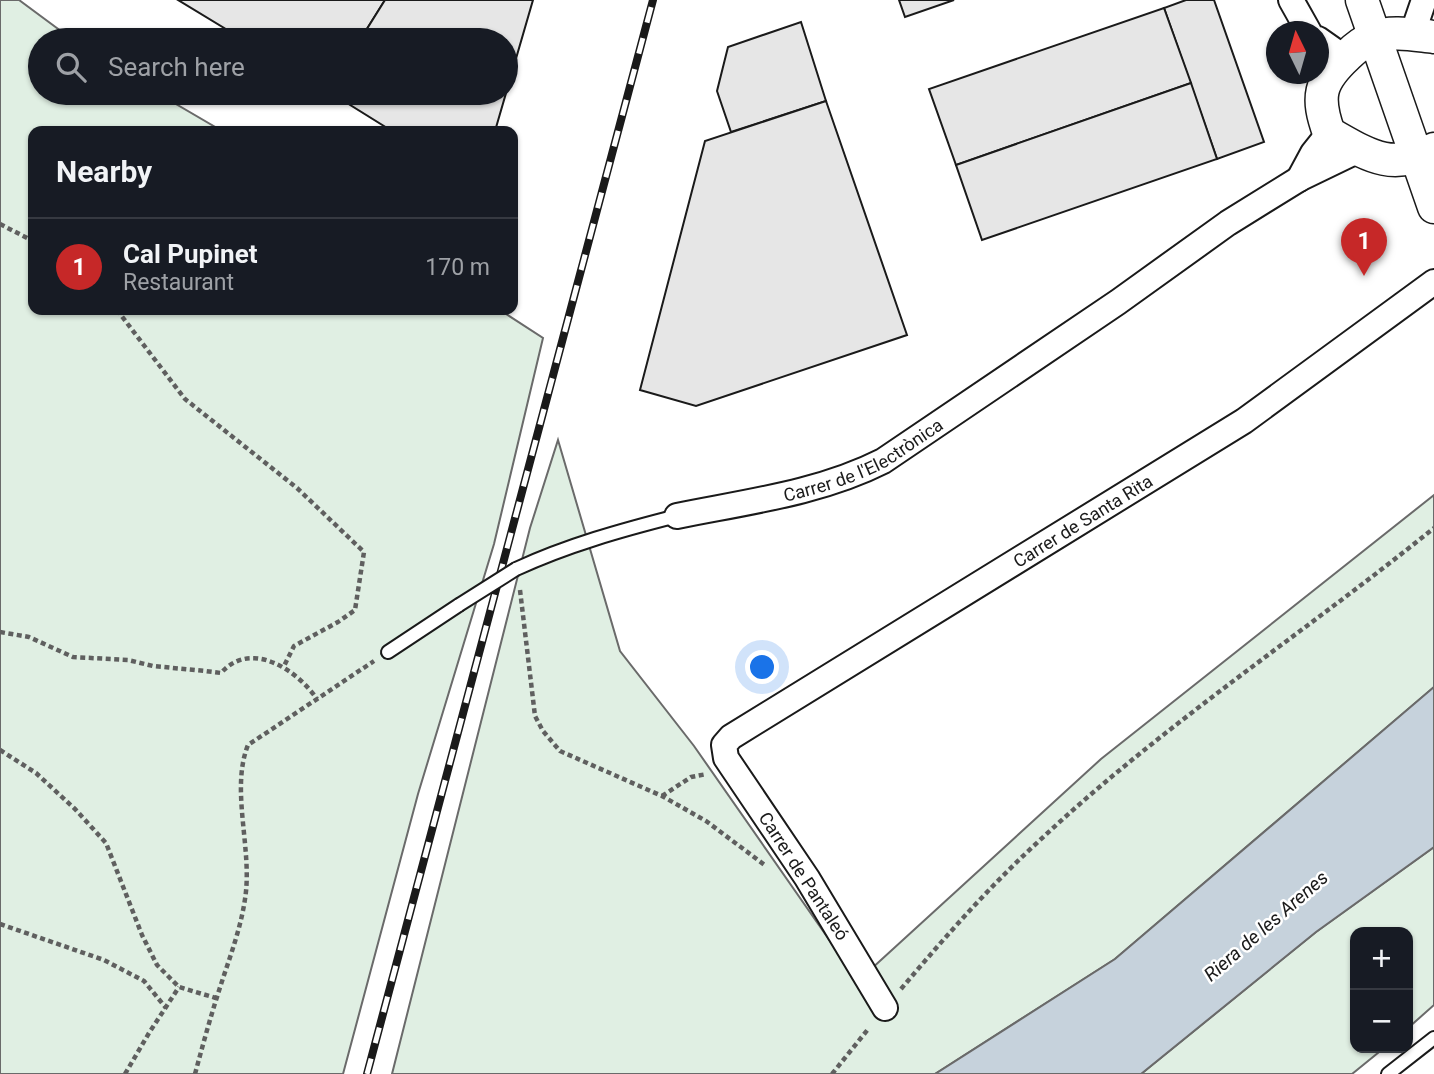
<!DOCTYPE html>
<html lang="en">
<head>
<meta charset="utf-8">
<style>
  body { margin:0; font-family:Roboto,sans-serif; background:#242831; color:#f1f3f6 }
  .controls { position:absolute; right:21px; bottom:21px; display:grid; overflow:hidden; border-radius:14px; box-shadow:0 2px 5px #0004 }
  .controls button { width:63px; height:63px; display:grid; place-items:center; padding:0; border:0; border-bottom:2px solid #363941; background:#171b24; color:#f1f3f6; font:35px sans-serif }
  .compass { position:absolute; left:1266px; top:21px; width:63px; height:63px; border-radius:50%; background:#171b24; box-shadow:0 2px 5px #0004; rotate:355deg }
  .you { position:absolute; left:763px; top:668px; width:24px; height:24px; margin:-18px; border:5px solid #fff; border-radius:50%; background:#1a73e8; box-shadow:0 0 0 10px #1a73e833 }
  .badge { display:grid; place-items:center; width:46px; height:46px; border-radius:50%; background:#c62828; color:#fff; font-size:23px; font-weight:700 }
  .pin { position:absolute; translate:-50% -58px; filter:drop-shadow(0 2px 4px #0008) }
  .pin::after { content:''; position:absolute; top:37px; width:24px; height:21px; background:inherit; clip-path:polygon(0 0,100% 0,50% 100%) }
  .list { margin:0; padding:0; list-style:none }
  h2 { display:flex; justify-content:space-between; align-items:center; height:91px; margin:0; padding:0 28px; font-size:30px }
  h2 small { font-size:23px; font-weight:400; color:#9ea1a6 }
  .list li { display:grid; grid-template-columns:46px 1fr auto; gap:21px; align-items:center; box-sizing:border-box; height:98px; padding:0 28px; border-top:2px solid #363941 }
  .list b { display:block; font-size:26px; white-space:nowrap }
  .list p { margin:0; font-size:23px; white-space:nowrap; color:#9ea1a6 }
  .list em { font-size:23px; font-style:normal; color:#9ea1a6 }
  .icon { flex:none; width:38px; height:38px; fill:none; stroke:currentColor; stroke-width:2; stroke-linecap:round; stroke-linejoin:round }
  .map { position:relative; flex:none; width:1434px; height:1074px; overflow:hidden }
  .search { position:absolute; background:#171b24; box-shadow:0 2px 5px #0004; left:28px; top:28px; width:490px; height:77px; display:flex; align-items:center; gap:18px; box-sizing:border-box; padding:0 24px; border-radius:38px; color:#9ea1a6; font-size:26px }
  .panel { position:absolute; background:#171b24; box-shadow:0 2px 5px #0004; left:28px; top:126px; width:490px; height:189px; border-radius:14px }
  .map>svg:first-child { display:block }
  .green { fill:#e0efe3; stroke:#6a6a6a; stroke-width:2 }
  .water { fill:#c6d2dc; stroke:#6a6a6a; stroke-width:2 }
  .building { fill:#e6e6e6; stroke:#1a1a1a; stroke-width:2 }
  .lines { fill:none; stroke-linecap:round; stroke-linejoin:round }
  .service-casing { stroke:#1a1a1a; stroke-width:16 }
  .minor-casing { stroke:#1a1a1a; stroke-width:28 }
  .tertiary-casing { stroke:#1a1a1a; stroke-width:35 }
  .path { stroke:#5f5f5f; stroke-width:4.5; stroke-dasharray:5 3.5; stroke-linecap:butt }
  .service { stroke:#fff; stroke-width:12 }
  .minor { stroke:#fff; stroke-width:24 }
  .tertiary { stroke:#fff; stroke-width:32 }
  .rail-casing { stroke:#1a1a1a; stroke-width:8 }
  .rail { stroke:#fff; stroke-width:5; stroke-dasharray:16; stroke-linecap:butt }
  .service-bridge-casing { stroke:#1a1a1a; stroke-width:16; stroke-linecap:butt }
  .service-bridge { stroke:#fff; stroke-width:12 }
  .labels { text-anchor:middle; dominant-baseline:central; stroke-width:5; stroke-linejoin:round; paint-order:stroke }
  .street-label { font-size:18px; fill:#1a1a1a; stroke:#fff }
  .water-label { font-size:19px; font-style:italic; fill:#1a1a1a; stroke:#fff }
</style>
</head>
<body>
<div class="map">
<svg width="1434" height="1074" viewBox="0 0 1434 1074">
  <rect width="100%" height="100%" fill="#fff"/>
  <g class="green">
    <polygon points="0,0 19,0 73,40 40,40 40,93 157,93 222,131 33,131 33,310 500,310 543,338 494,544 418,794 343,1074 0,1074"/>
    <polygon points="558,440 620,651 694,746 858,981 1101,759 1434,495 1434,687 1115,959 935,1074 392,1074 530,528"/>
    <polygon points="1434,847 1434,1005 1408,1028 1408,932 1355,932 1355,1048 1384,1048 1352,1074 1141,1074 1316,932"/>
  </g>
  <polygon class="water" points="1434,687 1434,847 1316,932 1141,1074 935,1074 1115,959"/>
  <g class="building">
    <polygon points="178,0 385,0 360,40 244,40"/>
    <polygon points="385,0 533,0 495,131 392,131 331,93 506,93 506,40 360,40"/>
    <polygon points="899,0 954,0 905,17"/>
    <polygon points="1186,0 1214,0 1264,142 1217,159 1164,8"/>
    <polygon points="1164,8 1191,83 956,165 929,89"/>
    <polygon points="801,22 826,101 731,132 717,91 728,47"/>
    <polygon points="1191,83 1217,159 982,240 956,165"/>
    <polygon points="826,101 907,335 696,406 640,390 705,141"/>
  </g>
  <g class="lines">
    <g class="service-casing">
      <g id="service">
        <path d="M516 569C568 545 622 530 677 516"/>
        <polyline points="388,652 459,605"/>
        <polyline points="1388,1074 1434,1038"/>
      </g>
    </g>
    <g class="minor-casing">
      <g id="minor">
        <polyline points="1291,0 1309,32"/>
        <polyline points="1412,35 1424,0"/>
        <polyline points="1318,39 1345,58"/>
        <polyline points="1299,179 1313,153 1329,133"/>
        <path id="s1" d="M677 516C746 502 820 493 883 461L1118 302 1228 223 1299 179 1359 150"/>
        <path id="s2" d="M885 1008 807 878 726 758 724 745 731 737 1244 421 1434 282"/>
      </g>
    </g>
    <g class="tertiary-casing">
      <g id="tertiary">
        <polyline points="1362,0 1434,207"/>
        <path d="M1434 37C1415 35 1392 30 1374 37 1364 41 1355 48 1347 56 1319 82 1316 97 1329 133 1368 155 1391 172 1434 149"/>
      </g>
    </g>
    <g class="path">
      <polyline points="0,224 33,241"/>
      <polyline points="117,310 185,399 297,488 364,552 355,610 338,622 294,646 284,666"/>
      <polyline points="520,590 535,716 543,731 560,751 662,796 706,821 766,866"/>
      <path d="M0 632 29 637 73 657 128 660 153 666 205 671 221 673C251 639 297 670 317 699"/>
      <polyline points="0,750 36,773 75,809 106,843 142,935 157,965 179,987 216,998"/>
      <polyline points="662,796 691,777 707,774"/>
      <polyline points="0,924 104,960 144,981 166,1008"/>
      <path d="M901 989C945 937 989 887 1039 841 1160 727 1304 633 1434 528"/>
      <polyline points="125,1074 149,1033 179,987"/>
      <path d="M195 1074C202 1048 209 1022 217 997 227 964 240 933 245 899 253 850 230 790 248 745L374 661"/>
      <polyline points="832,1074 869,1028"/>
    </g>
    <use href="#service" class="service"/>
    <use href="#minor" class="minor"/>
    <use href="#tertiary" class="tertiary"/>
    <g class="rail-casing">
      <polyline id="rail" points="367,1074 653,0"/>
    </g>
    <use href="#rail" class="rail"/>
    <g class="service-bridge-casing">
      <polyline id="service-bridge" points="459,605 516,569"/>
    </g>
    <use href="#service-bridge" class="service-bridge"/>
  </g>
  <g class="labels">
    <g class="street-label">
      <text stroke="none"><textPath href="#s1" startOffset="196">Carrer de l'Electrònica</textPath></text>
      <text stroke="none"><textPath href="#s2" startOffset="733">Carrer de Santa Rita</textPath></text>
      <text transform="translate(804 876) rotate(57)">Carrer de Pantaleó</text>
    </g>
    <g class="water-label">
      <text transform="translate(1266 926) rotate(-41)">Riera de les Arenes</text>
    </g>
  </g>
</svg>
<div class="controls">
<button>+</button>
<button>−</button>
</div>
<svg class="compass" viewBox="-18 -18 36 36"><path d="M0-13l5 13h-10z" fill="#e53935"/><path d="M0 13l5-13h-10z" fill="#9ea1a6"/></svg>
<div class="you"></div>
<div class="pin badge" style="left:1364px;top:276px">1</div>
<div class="search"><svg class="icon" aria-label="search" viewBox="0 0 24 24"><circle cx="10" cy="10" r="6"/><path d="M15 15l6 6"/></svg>Search here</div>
<section class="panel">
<h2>Nearby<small></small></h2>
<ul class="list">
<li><span class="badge">1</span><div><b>Cal Pupinet</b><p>Restaurant</p></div><em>170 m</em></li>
</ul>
</section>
</div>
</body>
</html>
